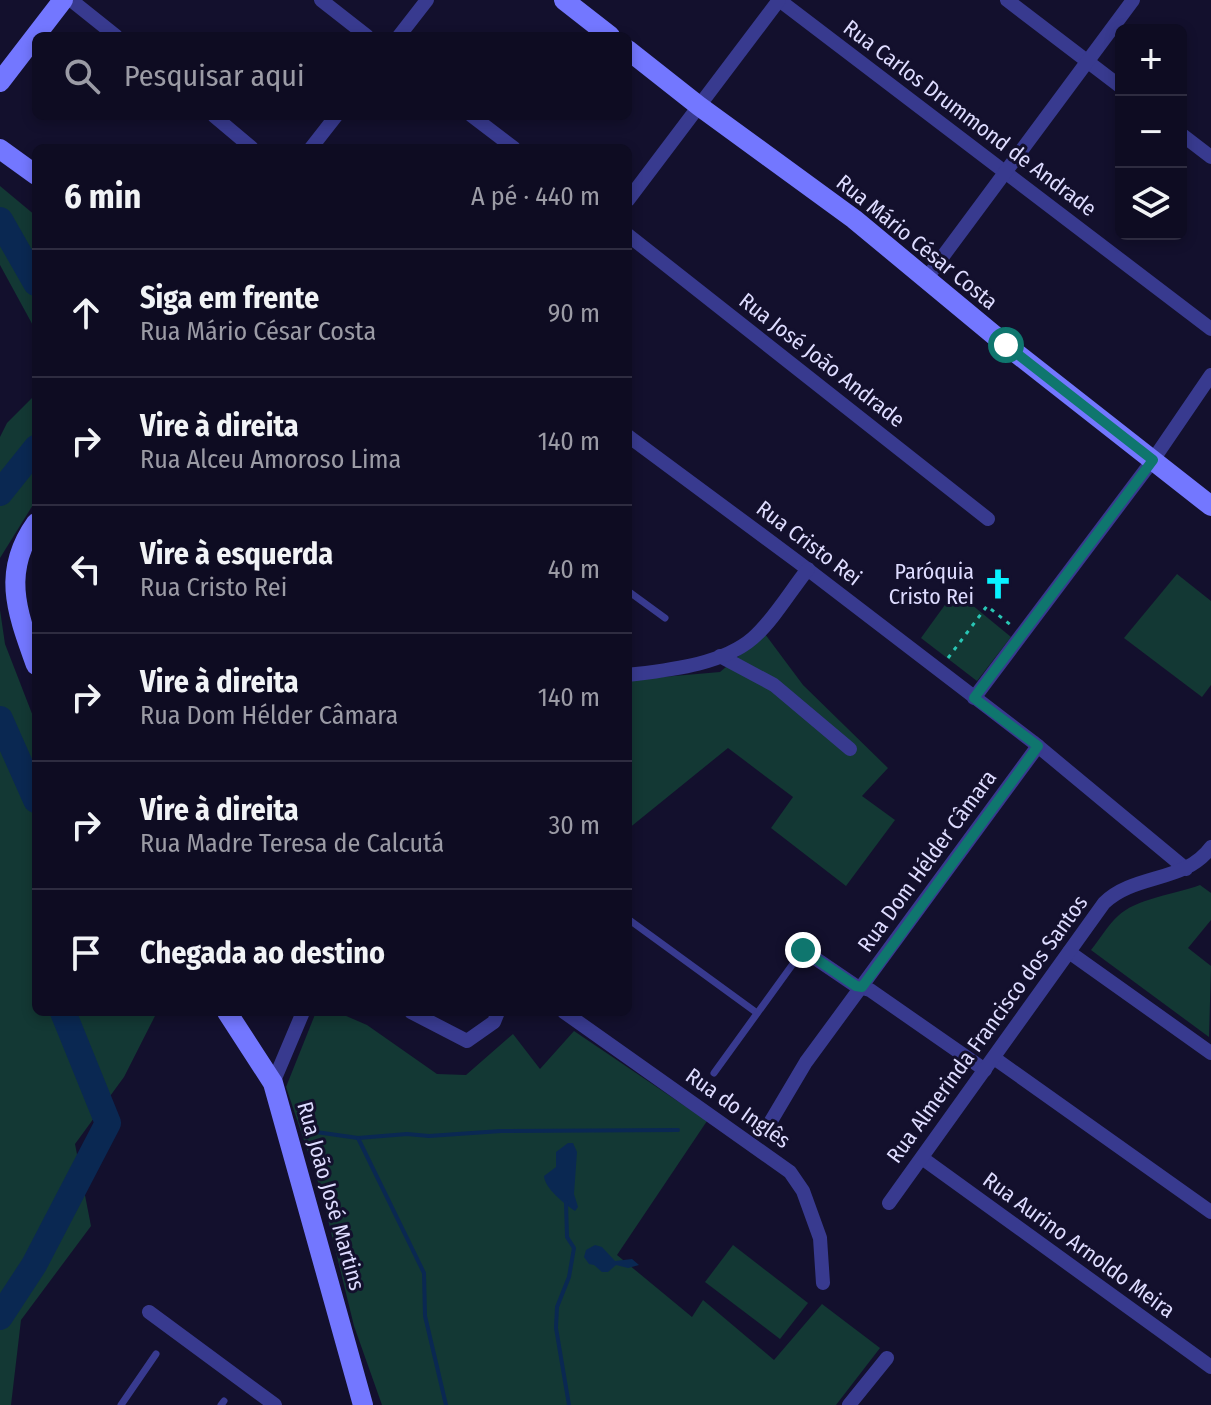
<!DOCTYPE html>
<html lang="pt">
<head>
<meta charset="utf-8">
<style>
  body { margin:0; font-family:"Fira Sans Condensed",sans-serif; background:#1c1a2f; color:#f1f3f6 }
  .controls { position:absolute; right:24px; top:24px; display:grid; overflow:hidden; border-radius:12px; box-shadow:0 4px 12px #0003 }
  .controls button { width:72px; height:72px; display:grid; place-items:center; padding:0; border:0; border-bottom:2px solid #2e2c40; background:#0e0c22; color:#f1f3f6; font:40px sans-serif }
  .stop { position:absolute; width:24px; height:24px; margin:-18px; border:6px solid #0f766e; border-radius:50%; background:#fff }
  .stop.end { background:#0f766e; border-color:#fff; box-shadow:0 2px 8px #0008 }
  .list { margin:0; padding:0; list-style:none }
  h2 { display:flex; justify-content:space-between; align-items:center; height:104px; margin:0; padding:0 32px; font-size:34px }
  h2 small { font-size:26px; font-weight:400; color:#9b9ba5 }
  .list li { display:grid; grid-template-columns:52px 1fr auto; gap:24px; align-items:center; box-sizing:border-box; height:128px; padding:0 32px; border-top:2px solid #2e2c40 }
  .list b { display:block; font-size:30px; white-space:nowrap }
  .list p { margin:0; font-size:26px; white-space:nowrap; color:#9b9ba5 }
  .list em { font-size:26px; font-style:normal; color:#9b9ba5 }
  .icon { flex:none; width:44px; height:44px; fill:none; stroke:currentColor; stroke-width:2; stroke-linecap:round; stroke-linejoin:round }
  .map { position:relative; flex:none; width:1211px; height:1405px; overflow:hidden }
  .search { position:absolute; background:#0e0c22; box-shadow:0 4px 12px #0003; left:32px; top:32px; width:600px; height:88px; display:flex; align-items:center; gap:20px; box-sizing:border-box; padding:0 28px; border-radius:12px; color:#9b9ba5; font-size:30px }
  .panel { position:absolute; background:#0e0c22; box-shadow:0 4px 12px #0003; left:32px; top:144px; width:600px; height:872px; border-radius:12px }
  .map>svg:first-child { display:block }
  .green { fill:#133834 }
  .water { fill:#0a2852 }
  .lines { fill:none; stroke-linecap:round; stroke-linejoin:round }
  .stream { stroke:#0a2852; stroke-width:4 }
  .river { stroke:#0a2852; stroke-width:26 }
  .path { stroke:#29c6b4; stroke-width:3; stroke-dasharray:4 6; stroke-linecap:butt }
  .lane { stroke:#383a8f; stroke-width:7 }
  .street { stroke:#383a8f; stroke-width:14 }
  .secondary { stroke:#7377ff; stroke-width:20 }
  .route { stroke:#0f766e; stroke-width:10 }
  .labels { text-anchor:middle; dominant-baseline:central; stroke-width:6; stroke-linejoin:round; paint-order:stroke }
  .street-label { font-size:22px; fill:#dedcff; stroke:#13102d }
  .poi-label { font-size:22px; fill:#dedcff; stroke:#13102d; text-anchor:end }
</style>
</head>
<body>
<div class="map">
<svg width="1211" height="1405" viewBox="0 0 1211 1405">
  <rect width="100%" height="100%" fill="#13102d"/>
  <g class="green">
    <polygon points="0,186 36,216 36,331 0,265"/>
    <polygon points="36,394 36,500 0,558 0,437 7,423"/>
    <polygon points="1177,574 1211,601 1211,685 1202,697 1124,638"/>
    <polygon points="955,591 1011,637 977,681 921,638"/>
    <polygon points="0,610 5,644 36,724 36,1012 157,1012 124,1077 75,1144 91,1226 21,1320 11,1405 0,1405"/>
    <polygon points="765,634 803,685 888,768 862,796 895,820 846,886 771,828 793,797 728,748 628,829 628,680 720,672"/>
    <path d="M1200 885 1211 893V920L1188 948 1211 966 1209 1037 1091 950C1100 939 1108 925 1118 916 1135 899 1176 894 1200 885Z"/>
    <polygon points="316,1012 337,1012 367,1025 437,1074 466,1075 513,1034 540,1069 574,1031 707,1121 617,1255 692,1317 703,1300 774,1360 822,1304 880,1348 836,1405 382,1405 354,1326 321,1191 286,1087"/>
    <polygon points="733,1245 808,1303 780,1339 705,1282"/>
  </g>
  <g class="water">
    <path d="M568 1143H573L577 1152 574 1194 578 1207 575 1211C565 1204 545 1189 544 1176L556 1167V1152Z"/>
    <polygon points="595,1245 602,1247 615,1261 632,1259 639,1265 628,1268 616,1265 608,1272 602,1272 594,1265 589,1264 584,1257 586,1250"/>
  </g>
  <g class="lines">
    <g class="stream">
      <polyline points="309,1131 358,1138 407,1134 429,1136 501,1131 678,1130"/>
      <polyline points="358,1138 424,1273 425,1316 446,1405"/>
      <polyline points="566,1202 567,1237 574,1248 569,1277 557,1307 556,1328 569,1405"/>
    </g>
    <g class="river">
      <polyline points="0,220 36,283"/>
      <polyline points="0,493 36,448"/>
      <polyline points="0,719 36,800"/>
      <polyline points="0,1317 34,1265 108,1123 63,1012"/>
    </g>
    <polyline class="path" points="948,658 987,606 1012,626"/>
    <g class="lane">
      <polyline points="628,591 665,618"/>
      <polyline points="628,919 757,1013"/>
      <polyline points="714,1073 803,950"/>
      <polyline points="121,1405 156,1354"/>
      <polyline points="221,1405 224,1401"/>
    </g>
    <g class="street">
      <polyline points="71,0 116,36"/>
      <polyline points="321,0 367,36"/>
      <polyline points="779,0 1211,329"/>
      <polyline points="1007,0 1121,87"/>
      <polyline points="399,36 427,0"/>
      <polyline points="214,116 252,148"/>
      <polyline points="472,116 514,148"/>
      <polyline points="1181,134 1211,157"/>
      <polyline points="311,148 336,116"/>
      <polyline points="628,200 779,0"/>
      <polyline points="628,235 988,519"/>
      <polyline points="926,279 1133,0"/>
      <polyline points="628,436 798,562 1033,742 1186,869"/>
      <polyline points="720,656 774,685 850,749"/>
      <path d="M628 675C668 670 722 665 753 638 773 621 791 590 808 569"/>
      <polyline points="974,698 1153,460 1211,375"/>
      <polyline points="803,950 856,986 870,990 985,1070"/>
      <polyline points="1069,952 1211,1053"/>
      <polyline points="411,1012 467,1041 494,1022 498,1012"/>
      <polyline points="564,1012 790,1172 803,1191 820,1238 823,1283"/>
      <polyline points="994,1058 1211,1212"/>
      <polyline points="273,1083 303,1012"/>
      <polyline points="771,1121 806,1062 1038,746"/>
      <polyline points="922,1158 1211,1367"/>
      <path d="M889 1203 1104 903C1135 873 1185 883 1211 847"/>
      <polyline points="149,1312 275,1405"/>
      <polyline points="849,1405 887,1358"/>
    </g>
    <g class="secondary">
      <polyline points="564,0 610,36"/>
      <polyline points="628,50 699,106 854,219 1006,345 1211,506"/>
      <polyline points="0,82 63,0"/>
      <polyline points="0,149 36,175"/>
      <path d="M36 523C1 572 17 612 36 665"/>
      <polyline points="227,1012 273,1083 363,1405"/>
    </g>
  </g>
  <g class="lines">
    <polyline class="route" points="803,950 856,986 862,987 1038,746 974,698 1153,460 1006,345"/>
  </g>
  <defs>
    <g id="church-bare" transform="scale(2.4)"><path d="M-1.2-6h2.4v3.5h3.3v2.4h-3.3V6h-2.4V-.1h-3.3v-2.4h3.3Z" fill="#08f3ff" stroke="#13102d" stroke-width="2.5" paint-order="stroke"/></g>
  </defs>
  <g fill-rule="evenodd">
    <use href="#church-bare" x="998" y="584"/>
  </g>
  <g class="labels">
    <g class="street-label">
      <text transform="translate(970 118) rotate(37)">Rua Carlos Drummond de Andrade</text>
      <text transform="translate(917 242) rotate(39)">Rua Mário César Costa</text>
      <text transform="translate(822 360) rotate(38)">Rua José João Andrade</text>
      <text transform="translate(809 543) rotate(37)">Rua Cristo Rei</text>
      <text transform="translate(927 861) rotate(-54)">Rua Dom Hélder Câmara</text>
      <text transform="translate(987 1029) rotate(-54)">Rua Almerinda Francisco dos Santos</text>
      <text transform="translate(738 1108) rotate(35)">Rua do Inglês</text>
      <text transform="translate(331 1196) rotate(74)">Rua João José Martins</text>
      <text transform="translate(1079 1245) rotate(36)">Rua Aurino Arnoldo Meira</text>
    </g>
    <g class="poi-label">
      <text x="974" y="571">Paróquia<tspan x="974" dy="25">Cristo Rei</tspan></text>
    </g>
  </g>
</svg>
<div class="controls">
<button>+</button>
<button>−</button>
<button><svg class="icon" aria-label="layers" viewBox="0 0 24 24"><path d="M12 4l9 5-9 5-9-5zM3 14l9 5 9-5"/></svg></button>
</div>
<div class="stop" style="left:1006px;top:345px"></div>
<div class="stop end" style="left:803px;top:950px"></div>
<div class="search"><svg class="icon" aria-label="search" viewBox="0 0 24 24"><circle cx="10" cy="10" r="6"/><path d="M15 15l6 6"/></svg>Pesquisar aqui</div>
<section class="panel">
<h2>6 min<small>A pé · 440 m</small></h2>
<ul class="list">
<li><svg class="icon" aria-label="ahead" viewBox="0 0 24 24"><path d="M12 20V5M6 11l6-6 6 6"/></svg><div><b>Siga em frente</b><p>Rua Mário César Costa</p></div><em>90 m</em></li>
<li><svg class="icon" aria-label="right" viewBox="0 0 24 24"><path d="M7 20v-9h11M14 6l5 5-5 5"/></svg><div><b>Vire à direita</b><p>Rua Alceu Amoroso Lima</p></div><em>140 m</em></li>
<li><svg class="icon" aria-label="left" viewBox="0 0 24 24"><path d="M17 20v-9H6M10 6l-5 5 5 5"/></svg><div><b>Vire à esquerda</b><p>Rua Cristo Rei</p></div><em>40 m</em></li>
<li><svg class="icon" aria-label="right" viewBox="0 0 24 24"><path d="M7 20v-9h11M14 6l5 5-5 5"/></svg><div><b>Vire à direita</b><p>Rua Dom Hélder Câmara</p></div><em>140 m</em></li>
<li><svg class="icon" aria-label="right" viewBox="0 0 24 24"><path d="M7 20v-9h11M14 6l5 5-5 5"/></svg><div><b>Vire à direita</b><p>Rua Madre Teresa de Calcutá</p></div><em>30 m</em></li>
<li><svg class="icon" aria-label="arrive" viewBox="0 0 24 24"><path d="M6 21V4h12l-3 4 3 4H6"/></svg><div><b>Chegada ao destino</b></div></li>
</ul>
</section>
</div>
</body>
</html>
